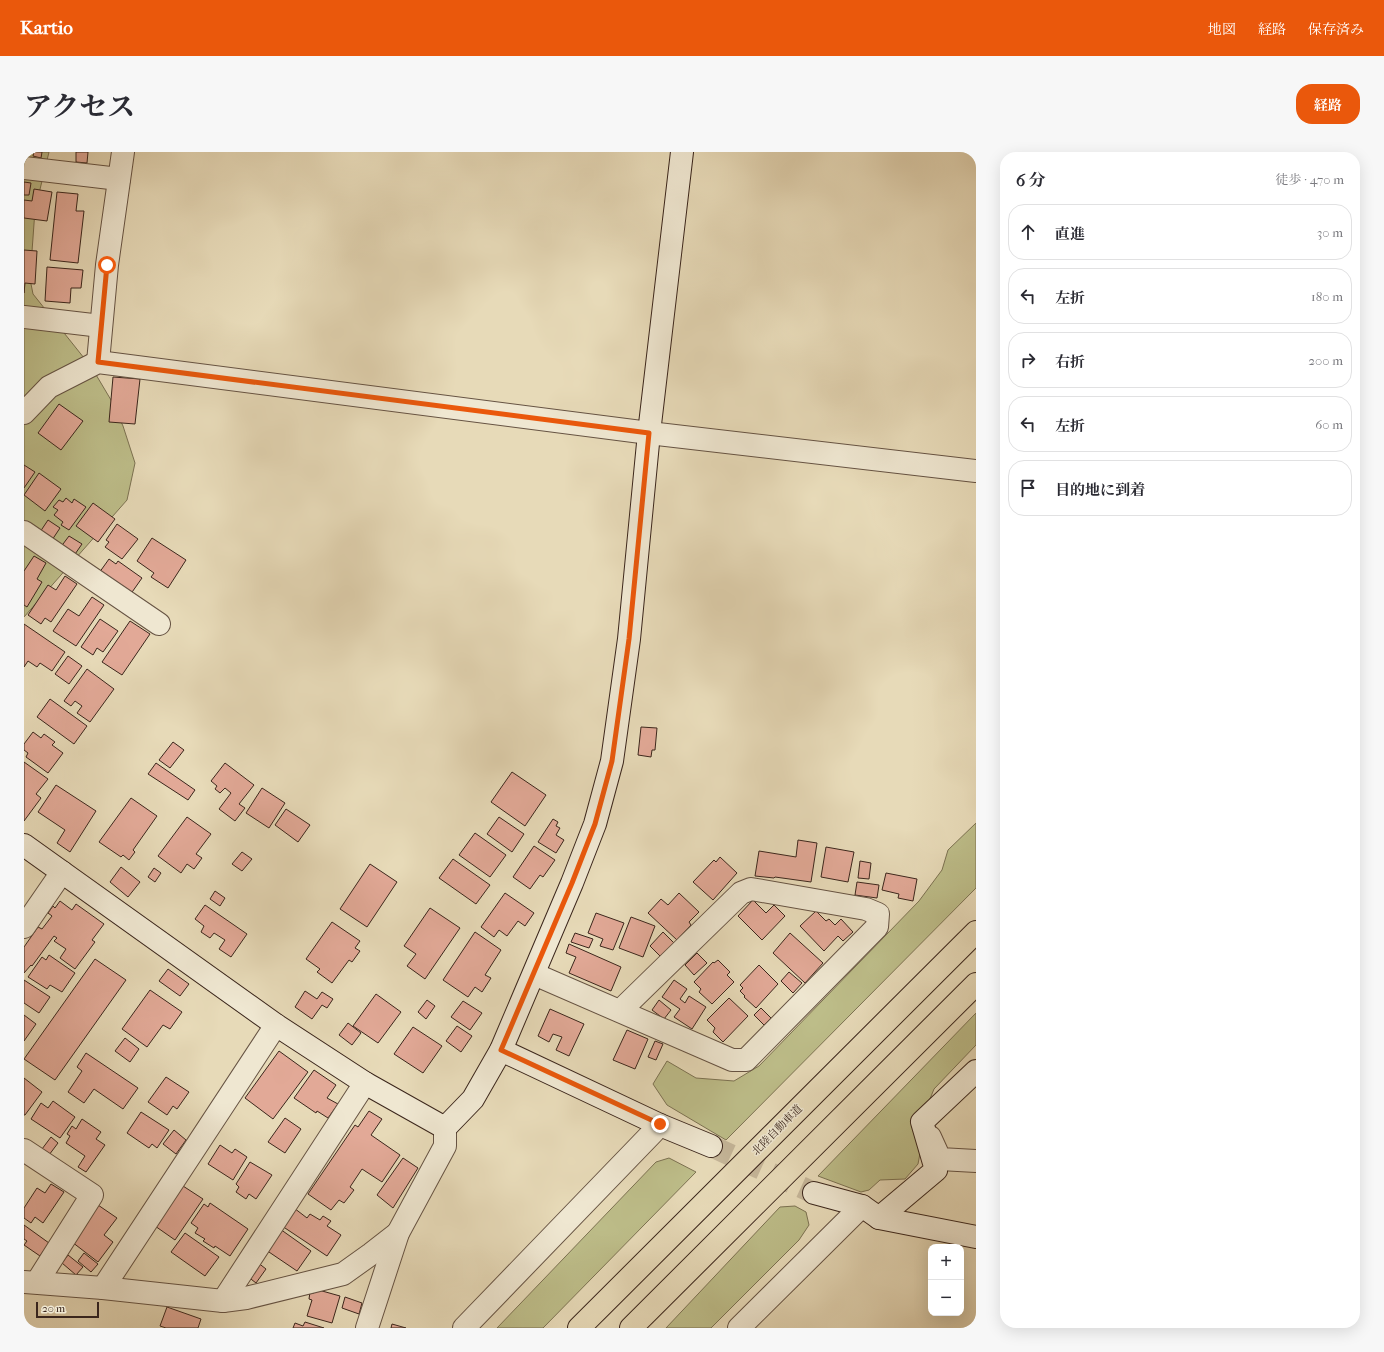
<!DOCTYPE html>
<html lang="ja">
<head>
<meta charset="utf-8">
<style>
  body { margin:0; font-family:"IM FELL French Canon","Noto Serif JP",serif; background:#f7f7f7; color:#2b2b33 }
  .controls { position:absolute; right:12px; bottom:12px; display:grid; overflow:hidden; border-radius:8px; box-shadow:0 4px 16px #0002 }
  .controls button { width:36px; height:36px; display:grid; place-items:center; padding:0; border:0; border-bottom:1px solid #e1e1e2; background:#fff; color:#2b2b33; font:20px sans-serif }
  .scale { position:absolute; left:12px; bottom:10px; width:63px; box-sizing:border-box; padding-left:4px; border:2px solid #3b261c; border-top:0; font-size:11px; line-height:14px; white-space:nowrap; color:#3b261c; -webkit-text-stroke:3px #efe7d1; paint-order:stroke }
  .stop { position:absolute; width:12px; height:12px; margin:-9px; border:3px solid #ea580c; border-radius:50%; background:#fff }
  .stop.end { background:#ea580c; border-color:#fff; box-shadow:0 1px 4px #0008 }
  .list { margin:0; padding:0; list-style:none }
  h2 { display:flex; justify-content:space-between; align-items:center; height:52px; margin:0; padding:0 16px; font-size:17px }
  h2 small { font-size:13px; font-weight:400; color:#7c7c81 }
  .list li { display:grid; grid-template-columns:26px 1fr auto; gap:12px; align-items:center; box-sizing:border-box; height:56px; margin:0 8px 8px; padding:0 8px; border:1px solid #e1e1e2; border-radius:16px }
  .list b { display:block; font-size:15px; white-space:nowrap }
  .list em { font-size:13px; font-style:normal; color:#7c7c81 }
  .icon { flex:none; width:22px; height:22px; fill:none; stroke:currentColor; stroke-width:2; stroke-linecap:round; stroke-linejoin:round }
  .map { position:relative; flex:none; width:952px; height:1176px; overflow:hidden; border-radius:16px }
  header { display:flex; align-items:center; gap:24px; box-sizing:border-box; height:56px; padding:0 20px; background:#ea580c; color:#fff }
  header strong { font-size:19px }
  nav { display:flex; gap:22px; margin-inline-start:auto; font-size:14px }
  .intro { display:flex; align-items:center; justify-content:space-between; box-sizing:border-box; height:96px; padding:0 24px }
  h1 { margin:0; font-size:28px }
  .button { padding:10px 18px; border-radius:16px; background:#ea580c; color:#fff; font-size:14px; font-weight:700 }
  main { display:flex; gap:24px; padding:0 24px }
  aside { flex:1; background:#fff; border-radius:16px; box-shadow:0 4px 16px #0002 }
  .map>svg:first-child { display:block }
  .green { fill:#bdbd89; stroke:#7c7252 }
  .building { fill:#e2a997; stroke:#3b261c }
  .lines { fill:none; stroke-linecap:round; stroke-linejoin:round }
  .secondary-tunnel { stroke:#c5b699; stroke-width:22; stroke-dasharray:22 11; stroke-linecap:butt }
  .street-casing { stroke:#665343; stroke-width:24 }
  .secondary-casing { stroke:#3b261c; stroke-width:24 }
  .highway-casing { stroke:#3b261c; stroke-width:24 }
  .street { stroke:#efe7d1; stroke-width:22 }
  .secondary { stroke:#efe7d1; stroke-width:22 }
  .highway { stroke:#e7dab8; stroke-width:22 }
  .route { stroke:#ea580c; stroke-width:5 }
  .labels { text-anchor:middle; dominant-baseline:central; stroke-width:3; stroke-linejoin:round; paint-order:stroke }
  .street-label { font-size:11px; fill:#3b261c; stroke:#efe7d1 }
</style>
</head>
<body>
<header>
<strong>Kartio</strong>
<nav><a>地図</a><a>経路</a><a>保存済み</a></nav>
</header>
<div class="intro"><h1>アクセス</h1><a class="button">経路</a></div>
<main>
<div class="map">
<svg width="952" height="1176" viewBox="0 0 952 1176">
  <rect width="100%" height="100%" fill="#e7dab8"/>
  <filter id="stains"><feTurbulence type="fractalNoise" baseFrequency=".005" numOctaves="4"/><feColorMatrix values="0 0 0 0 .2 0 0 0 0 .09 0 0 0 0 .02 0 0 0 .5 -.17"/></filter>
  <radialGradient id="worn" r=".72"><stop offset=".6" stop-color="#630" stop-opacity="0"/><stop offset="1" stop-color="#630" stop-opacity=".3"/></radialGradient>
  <g class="green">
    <polygon points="0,0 25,0 11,58 6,127 9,142 68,216 87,248 99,274 111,311 103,348 0,465"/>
    <polygon points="952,671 952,736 708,982 702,988 643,953 629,932 643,909 672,926 710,929 735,914 895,749 918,718 924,698"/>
    <polygon points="952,861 952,893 910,937 897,969 897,996 894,1012 881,1027 856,1028 845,1038 837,1040 794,1024"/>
    <polygon points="645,1006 672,1020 519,1176 473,1176 632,1010"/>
    <polygon points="771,1054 782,1060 785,1073 775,1088 687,1176 642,1176 756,1055"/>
  </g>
  <g class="building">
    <polygon points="10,0 18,0 17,6 9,4"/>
    <polygon points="52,0 64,0 63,11 52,10"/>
    <polygon points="0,30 7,31 5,43 0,43"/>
    <polygon points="10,37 28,40 23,69 0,66 0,48 8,49"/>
    <polygon points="33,40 54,42 52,59 60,59 54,111 26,108"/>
    <polygon points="0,98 13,99 11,132 1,131 0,141"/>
    <polygon points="23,115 59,118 57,136 47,136 46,151 21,149"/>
    <polygon points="89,225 116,227 111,272 85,270"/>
    <polygon points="35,252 59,269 37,298 14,281"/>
    <polygon points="0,313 11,320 0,336"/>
    <polygon points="15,321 37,337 21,359 0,343"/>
    <polygon points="42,346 48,351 50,347 62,355 45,378 37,373 39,370 30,363 34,358 29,355 35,348 39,350"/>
    <polygon points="69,351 91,367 74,390 52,374"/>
    <polygon points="24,368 36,376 28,388 16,380"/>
    <polygon points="93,372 114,387 98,407 81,395 85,390 82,388"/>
    <polygon points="45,384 58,392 49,405 36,396"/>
    <polygon points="128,386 162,408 144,436 127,425 130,421 113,409"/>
    <polygon points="10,404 22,411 13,427 18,430 3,455 0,453 0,419"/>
    <polygon points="85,407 92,412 94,409 118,426 106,443 75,421"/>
    <polygon points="41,424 53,432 27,470 21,466 17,472 4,463 24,433 32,438"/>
    <polygon points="68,445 80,453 52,494 29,479 44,457 55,464"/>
    <polygon points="76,467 94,479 79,500 73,496 69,503 57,495"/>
    <polygon points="106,469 126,482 98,523 78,510"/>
    <polygon points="0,472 41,500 28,519 16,511 13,515 4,509 0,515"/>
    <polygon points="44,504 58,514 45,532 31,522"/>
    <polygon points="63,517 90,537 66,570 53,561 58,554 51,549 47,554 40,549"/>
    <polygon points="26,547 63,574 50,592 13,565"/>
    <polygon points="617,575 633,576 631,598 628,598 627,605 614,603"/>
    <polygon points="9,580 17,586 20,582 31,590 28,593 39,601 24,621 2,605 4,601 0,598 0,592"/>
    <polygon points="149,590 160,598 146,616 135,608"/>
    <polygon points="0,610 24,627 12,642 17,646 0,669"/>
    <polygon points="132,611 171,638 164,648 124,622"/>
    <polygon points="201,611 230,633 215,652 221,656 211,669 195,657 207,641 201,636 196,641 191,637 193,634 187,629"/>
    <polygon points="488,620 522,643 501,674 467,650"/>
    <polygon points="32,633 72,659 46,700 33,691 41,678 14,660"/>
    <polygon points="238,636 261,651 245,676 222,661"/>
    <polygon points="107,646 133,664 109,698 111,700 105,708 99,703 97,705 75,690"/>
    <polygon points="262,657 286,673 274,690 251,673"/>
    <polygon points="163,665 187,682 172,702 178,706 170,717 163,712 157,721 134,704"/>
    <polygon points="475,665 500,682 488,700 463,682"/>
    <polygon points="529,667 534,670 532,674 536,676 532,683 540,688 532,701 514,690"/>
    <polygon points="451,681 482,703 466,725 435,703"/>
    <polygon points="774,688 793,691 787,730 751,725 750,726 731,724 735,699 772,705"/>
    <polygon points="510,694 531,708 519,725 516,723 506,737 489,725"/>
    <polygon points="802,695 830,700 824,730 797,725"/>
    <polygon points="218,700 228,707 218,719 208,712"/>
    <polygon points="696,705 713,721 689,748 669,730 690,708 692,710"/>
    <polygon points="429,707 466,733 452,752 415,726"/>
    <polygon points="836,709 847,711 845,727 834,726"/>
    <polygon points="346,712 373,730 343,775 316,757"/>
    <polygon points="97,715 116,730 104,745 86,730"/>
    <polygon points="130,716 137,721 131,730 124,725"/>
    <polygon points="862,721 893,727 889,749 874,746 875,742 858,738"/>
    <polygon points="833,730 855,733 853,746 831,743"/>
    <polygon points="191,739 201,746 196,754 186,747"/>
    <polygon points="481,741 510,761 501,774 494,769 483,784 475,778 470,785 457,775"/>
    <polygon points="655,741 675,760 665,770 667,773 653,788 624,761 637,747 644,753"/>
    <polygon points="729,748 742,761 750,753 761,764 738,788 714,764"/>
    <polygon points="36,749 48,758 52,752 80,772 68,788 71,790 51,817 36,806 42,797 30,789 33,786 30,784 8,814 7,813 0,821 0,795 14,775 18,777 28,764 24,761 29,754 31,756"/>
    <polygon points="181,753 223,782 207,805 195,797 201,788 190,781 186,786 177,780 180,774 171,767"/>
    <polygon points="406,756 436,776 401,827 383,814 392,802 380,794"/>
    <polygon points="792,759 802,769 805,767 811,773 817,767 829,780 819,789 814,784 800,799 776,774"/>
    <polygon points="572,761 600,771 589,798 576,794 579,787 564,781"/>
    <polygon points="607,765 631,774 619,805 595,796"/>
    <polygon points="308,770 336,789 331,796 336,799 328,810 325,808 308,831 293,820 296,817 282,807"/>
    <polygon points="451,780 477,798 461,823 467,826 458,840 451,835 444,845 419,828"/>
    <polygon points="639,780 650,791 637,805 626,794"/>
    <polygon points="551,781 569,787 565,796 547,790"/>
    <polygon points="766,781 799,811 781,831 749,801"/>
    <polygon points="545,792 597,815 587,839 545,821 552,805 542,801"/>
    <polygon points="673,801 683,811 670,823 661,813"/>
    <polygon points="25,803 51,821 38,840 26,833 23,837 4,825 18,805 22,808"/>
    <polygon points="71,807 102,828 31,928 0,907"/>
    <polygon points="694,808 706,820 703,823 710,830 688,852 675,840 677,837 670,830 689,810 690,811"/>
    <polygon points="735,813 754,832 732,856 720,845 721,844 716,839 719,836 716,833"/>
    <polygon points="144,817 165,832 156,844 135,829"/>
    <polygon points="765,820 778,831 769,841 757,829"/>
    <polygon points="0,828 26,845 15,861 0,851"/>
    <polygon points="650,828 663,837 656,847 661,851 665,844 682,855 668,877 650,865 656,857 638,845"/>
    <polygon points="126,838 158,860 146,877 139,873 123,895 98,877"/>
    <polygon points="281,839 293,847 298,840 309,847 303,856 298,853 288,867 271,855"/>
    <polygon points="352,842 377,860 354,891 329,874"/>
    <polygon points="705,846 724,864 699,890 689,880 691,876 683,868"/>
    <polygon points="403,848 411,854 402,867 394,860"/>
    <polygon points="635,848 647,858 640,867 628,858"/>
    <polygon points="439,849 458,861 446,878 427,865"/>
    <polygon points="737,856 747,866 740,873 730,863"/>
    <polygon points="526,857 560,872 545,904 532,898 538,885 529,882 525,890 514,884"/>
    <polygon points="0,863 12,872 0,889"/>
    <polygon points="324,871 337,881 328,893 315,883"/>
    <polygon points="433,874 448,884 437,900 422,889"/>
    <polygon points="389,875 418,894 399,921 370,902"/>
    <polygon points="603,878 624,887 611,917 589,908"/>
    <polygon points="101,886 115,897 106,910 91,899"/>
    <polygon points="631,889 639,892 632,908 624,905"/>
    <polygon points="255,899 284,920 249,967 221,946"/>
    <polygon points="62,901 114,936 99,957 70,937 60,951 44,940 58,919 53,915"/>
    <polygon points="290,918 312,933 303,946 314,952 304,966 293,959 292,961 270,946"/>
    <polygon points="142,925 165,940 153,957 149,954 143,963 124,950"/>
    <polygon points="0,926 18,940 1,963 0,963"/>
    <polygon points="29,949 51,965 36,986 7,967 17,951 24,956"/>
    <polygon points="345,959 358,967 347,983 376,1003 358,1030 338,1017 326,1035 330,1038 320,1051 315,1048 307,1058 284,1042 331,973 334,975"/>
    <polygon points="117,960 145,978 133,996 128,992 125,996 103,981"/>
    <polygon points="261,966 277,977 261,1001 244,990"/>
    <polygon points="58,967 77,980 72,987 81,993 62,1020 54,1015 61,1004 42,991 46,984 43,982 48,974 52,977"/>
    <polygon points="150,978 162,988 152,1002 139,992"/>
    <polygon points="27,985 34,991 25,1003 18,997"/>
    <polygon points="196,993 208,1001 211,997 223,1005 209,1028 184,1012"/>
    <polygon points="379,1006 394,1016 369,1056 353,1043"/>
    <polygon points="226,1010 248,1023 232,1047 225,1042 222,1047 212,1040 215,1035 212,1032"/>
    <polygon points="27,1032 40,1040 19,1071 11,1065 7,1071 0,1066 0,1056 13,1036 21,1041"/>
    <polygon points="159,1034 179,1047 151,1088 131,1074"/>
    <polygon points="186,1051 224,1077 206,1104 191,1094 190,1096 179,1089 181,1087 171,1081 174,1076 167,1071 180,1052 184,1055"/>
    <polygon points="74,1053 93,1066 80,1083 89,1090 74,1110 48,1090"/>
    <polygon points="270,1056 283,1066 286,1062 296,1068 299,1064 307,1069 303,1074 317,1083 303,1104 258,1074"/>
    <polygon points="0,1073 25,1091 16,1104 0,1093 3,1089 0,1087"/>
    <polygon points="256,1077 287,1099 273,1119 242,1098"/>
    <polygon points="161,1081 195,1105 181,1124 147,1100"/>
    <polygon points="60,1101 74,1112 67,1120 54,1109"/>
    <polygon points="44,1103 59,1115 52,1123 38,1111"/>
    <polygon points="233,1110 242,1117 232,1131 223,1124"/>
    <polygon points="291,1137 316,1144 308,1171 283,1164 288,1148 285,1147 286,1140 290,1141"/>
    <polygon points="321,1145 338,1151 335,1162 318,1156"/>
    <polygon points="143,1155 177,1167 174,1176 142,1176 136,1174"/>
    <polygon points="281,1170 300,1176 269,1176 271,1171 279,1174"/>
    <polygon points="368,1172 382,1176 367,1176"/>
  </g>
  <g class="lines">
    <polyline class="secondary-tunnel" points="687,994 790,1041"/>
    <g class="street-casing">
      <g id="street">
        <polyline points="0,16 95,27"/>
        <polyline points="0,165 77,174"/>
        <polyline points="74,210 83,113 99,0"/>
        <polyline points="0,261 25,235 74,210 625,281 952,319"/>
        <polyline points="0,380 135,472"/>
        <polyline points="0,775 38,720"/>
        <polyline points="510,822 708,908 722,908 853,775 854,762 842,757 727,737 717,741 596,859"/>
        <polyline points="906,985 916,1007 952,1009"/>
        <polyline points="0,998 68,1043 13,1130"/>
        <polyline points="0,1130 79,1136 199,1149 222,1146 319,1122 347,1102 374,1081"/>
        <polyline points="79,1136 252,873"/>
        <polyline points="199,1149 341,931"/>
        <polyline points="343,1176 374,1081 421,994 421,976"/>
        <polyline points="440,1176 636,973"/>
        <polyline points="715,1176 838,1054"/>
      </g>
    </g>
    <g class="secondary-casing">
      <g id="secondary">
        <polyline points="0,693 252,873 341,931 421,976 449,947 477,898 548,731 571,672 588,609 605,487 625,281 658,0"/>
        <polyline points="477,898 636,973 687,994"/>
        <polyline points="790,1041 838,1054 855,1066 952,1085"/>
        <polyline points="855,1066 912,1018 898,970 952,919"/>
      </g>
    </g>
    <g class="highway-casing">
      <g id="highway">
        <polyline points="555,1176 952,780"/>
        <polyline points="607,1176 952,832"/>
      </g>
    </g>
    <use href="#street" class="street"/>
    <use href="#secondary" class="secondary"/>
    <use href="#highway" class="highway"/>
  </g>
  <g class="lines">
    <polyline class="route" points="83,113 74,210 625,281 605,487 588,609 571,672 548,731 477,898 636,972"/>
  </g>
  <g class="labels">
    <g class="street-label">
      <text transform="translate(753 978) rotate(-45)">北陸自動車道</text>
    </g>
  </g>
  <rect width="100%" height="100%" filter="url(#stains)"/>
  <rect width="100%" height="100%" fill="url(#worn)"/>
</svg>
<div class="controls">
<button>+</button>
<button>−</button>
</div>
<div class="scale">20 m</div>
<div class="stop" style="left:83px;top:113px"></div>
<div class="stop end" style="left:636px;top:972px"></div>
</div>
<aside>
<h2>6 分<small>徒歩 · 470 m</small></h2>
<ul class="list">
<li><svg class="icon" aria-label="ahead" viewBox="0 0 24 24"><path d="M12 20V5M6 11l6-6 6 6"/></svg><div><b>直進</b></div><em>30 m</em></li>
<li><svg class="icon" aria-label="left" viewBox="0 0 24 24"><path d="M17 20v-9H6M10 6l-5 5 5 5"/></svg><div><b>左折</b></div><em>180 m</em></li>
<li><svg class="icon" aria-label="right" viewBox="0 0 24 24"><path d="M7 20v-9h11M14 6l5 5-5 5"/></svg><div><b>右折</b></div><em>200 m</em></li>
<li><svg class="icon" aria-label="left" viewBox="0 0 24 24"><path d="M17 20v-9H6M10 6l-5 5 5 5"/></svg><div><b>左折</b></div><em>60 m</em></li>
<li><svg class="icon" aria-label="arrive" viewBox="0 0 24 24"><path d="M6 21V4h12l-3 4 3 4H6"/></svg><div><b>目的地に到着</b></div></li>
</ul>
</aside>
</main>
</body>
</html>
